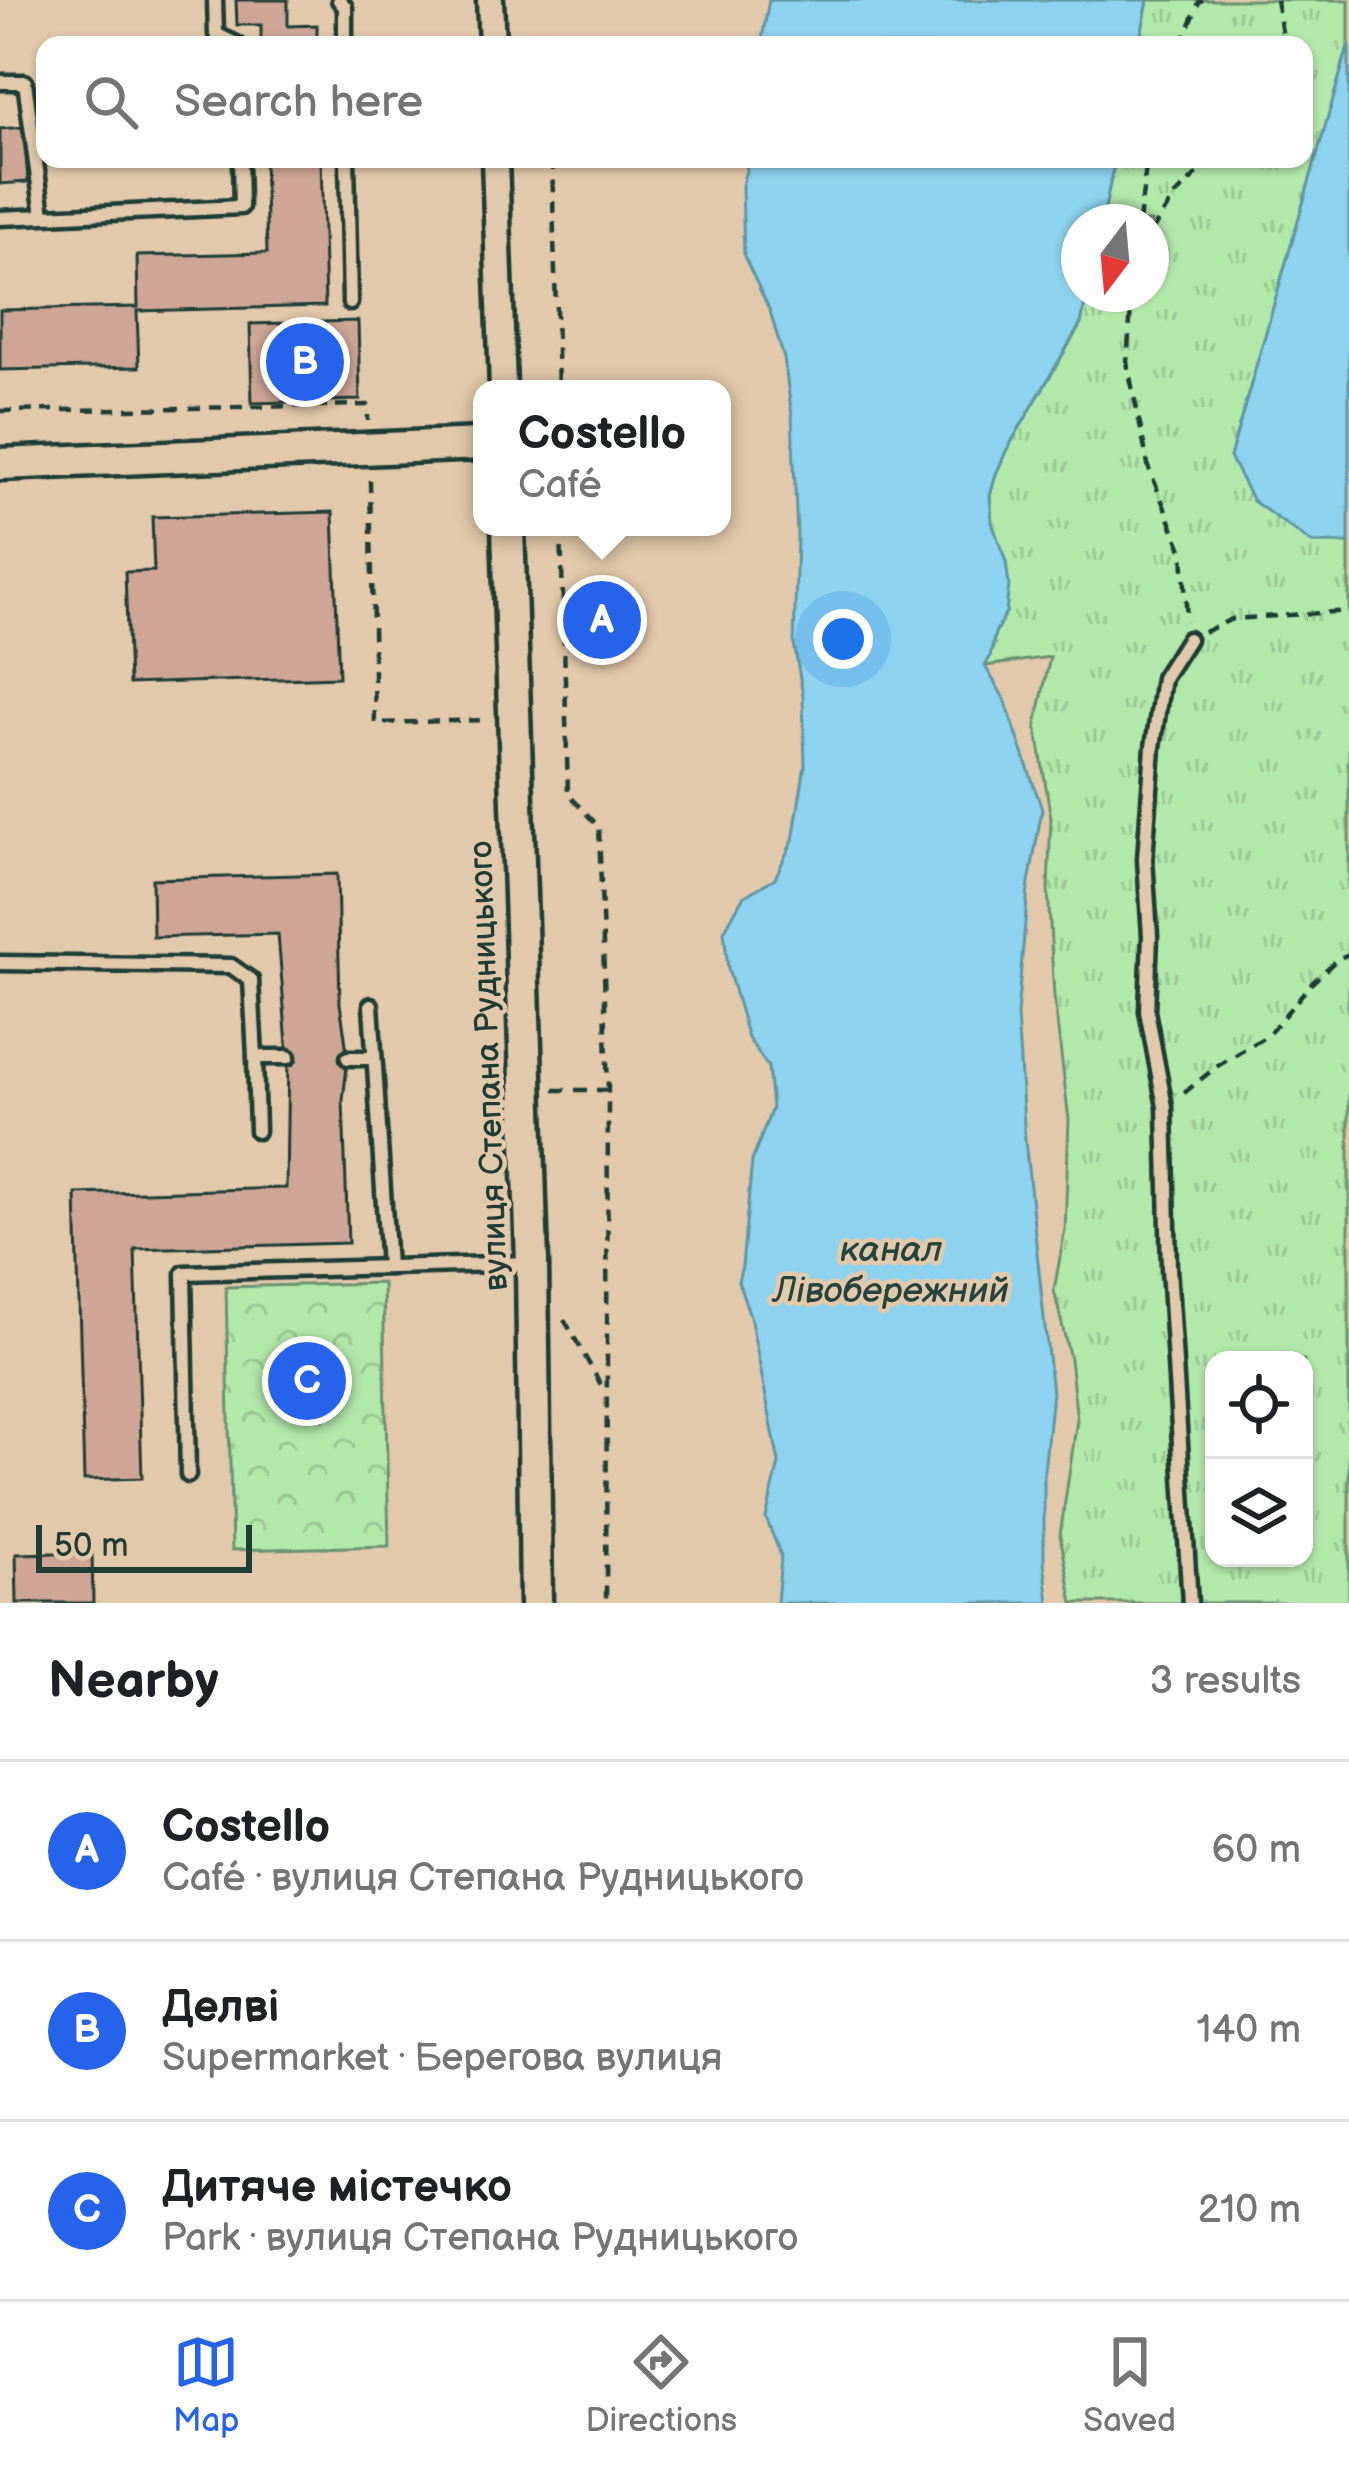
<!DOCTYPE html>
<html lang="en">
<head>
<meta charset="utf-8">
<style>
  body { margin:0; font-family:"Balsamiq Sans",sans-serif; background:#f6f6f6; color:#202124 }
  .controls { position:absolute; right:36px; bottom:36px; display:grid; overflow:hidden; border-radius:24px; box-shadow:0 3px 9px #0004 }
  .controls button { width:108px; height:108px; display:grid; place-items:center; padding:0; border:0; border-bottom:3px solid #e0e0e0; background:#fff; color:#202124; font:60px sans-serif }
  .compass { position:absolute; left:1061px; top:204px; width:108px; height:108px; border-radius:50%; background:#fff; box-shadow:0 3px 9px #0004; rotate:196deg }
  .scale { position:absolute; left:36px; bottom:30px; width:216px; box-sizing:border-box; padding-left:12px; border:6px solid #1f3d34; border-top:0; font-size:33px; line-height:42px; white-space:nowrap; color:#1f3d34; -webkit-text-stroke:9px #e3c9ab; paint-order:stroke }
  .you { position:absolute; left:843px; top:639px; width:42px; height:42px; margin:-30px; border:9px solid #fff; border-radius:50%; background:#1a73e8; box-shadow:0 0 0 18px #1a73e833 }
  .badge { display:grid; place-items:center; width:78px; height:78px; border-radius:50%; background:#2563eb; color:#fff; font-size:39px; font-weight:700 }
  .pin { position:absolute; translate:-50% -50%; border:6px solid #fff; box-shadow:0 3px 12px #0006 }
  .popup { position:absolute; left:473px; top:380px; width:258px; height:156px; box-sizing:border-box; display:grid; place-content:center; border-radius:24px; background:#fff; filter:drop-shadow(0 3px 9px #0005); font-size:39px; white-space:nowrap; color:#757577 }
  .popup b { font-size:45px; color:#202124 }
  .popup::after { content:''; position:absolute; left:50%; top:100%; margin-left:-24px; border:24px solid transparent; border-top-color:#fff }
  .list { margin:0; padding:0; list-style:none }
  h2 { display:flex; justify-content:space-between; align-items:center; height:156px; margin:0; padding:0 48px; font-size:51px }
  h2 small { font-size:39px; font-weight:400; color:#757577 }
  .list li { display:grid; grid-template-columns:78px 1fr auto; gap:36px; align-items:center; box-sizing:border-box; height:180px; padding:0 48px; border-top:3px solid #e0e0e0 }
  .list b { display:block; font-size:45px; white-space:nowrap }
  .list p { margin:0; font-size:39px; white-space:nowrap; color:#757577 }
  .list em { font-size:39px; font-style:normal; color:#757577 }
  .icon { flex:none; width:66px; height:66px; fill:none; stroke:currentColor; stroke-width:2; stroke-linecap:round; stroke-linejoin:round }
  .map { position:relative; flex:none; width:1349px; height:1603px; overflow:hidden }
  .search { position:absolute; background:#fff; box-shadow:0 3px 9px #0004; left:36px; right:36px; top:36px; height:132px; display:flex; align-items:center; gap:30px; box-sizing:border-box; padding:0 42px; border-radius:24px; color:#757577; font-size:45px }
  .sheet { height:696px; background:#fff }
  nav { display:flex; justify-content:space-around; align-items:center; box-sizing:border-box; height:168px; border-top:3px solid #e0e0e0; background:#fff; font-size:33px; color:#757577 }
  nav a { display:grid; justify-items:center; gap:6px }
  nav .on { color:#2563eb }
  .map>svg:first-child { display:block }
  .grass { fill:url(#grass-tufts); stroke:#699270; stroke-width:3; fill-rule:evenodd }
  .park { fill:url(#park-crowns); stroke:#699270; stroke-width:3 }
  .water { fill:#8dd2ee; stroke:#6196a4; stroke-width:3 }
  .building { fill:#cfa696; stroke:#1f3d34; stroke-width:3 }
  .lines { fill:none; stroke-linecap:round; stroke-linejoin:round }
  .service-casing { stroke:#1f3d34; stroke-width:21 }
  .minor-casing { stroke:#1f3d34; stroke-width:33 }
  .tertiary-casing { stroke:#1f3d34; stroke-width:39 }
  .path { stroke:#1f3d34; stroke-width:4.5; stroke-dasharray:12 9; stroke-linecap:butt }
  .service { stroke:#e3c9ab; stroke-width:12 }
  .minor { stroke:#e3c9ab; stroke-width:24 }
  .tertiary { stroke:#e3c9ab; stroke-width:30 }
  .labels { text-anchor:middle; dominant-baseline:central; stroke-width:9; stroke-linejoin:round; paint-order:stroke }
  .street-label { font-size:33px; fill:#1f3d34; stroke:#e3c9ab }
  .water-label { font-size:36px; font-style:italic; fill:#24443d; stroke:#e3c9ab }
</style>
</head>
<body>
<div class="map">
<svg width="1349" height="1603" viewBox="0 0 1349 1603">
  <defs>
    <pattern id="grass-tufts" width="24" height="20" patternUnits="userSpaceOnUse" patternTransform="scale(3)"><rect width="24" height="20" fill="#b3e8ab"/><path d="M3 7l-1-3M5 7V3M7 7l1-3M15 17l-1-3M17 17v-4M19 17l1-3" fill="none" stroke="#9ac894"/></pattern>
    <pattern id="park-crowns" width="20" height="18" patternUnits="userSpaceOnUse" patternTransform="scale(3)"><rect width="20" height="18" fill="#b3e8ab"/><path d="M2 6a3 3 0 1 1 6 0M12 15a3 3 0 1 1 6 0" fill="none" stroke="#9ac894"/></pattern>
  </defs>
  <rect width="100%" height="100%" fill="#e3c9ab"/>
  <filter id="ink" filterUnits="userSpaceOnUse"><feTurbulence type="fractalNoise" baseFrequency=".00833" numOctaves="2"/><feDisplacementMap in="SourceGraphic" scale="24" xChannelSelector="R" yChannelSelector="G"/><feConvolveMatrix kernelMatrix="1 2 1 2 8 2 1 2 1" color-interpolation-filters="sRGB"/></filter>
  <g filter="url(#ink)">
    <path class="grass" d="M1148 0H1349V44L1230 457 1312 543H1349V1603H1073L1060 1535 1077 1420 1070 1359 1054 1290 1065 1230 1069 1120 1054 997 1048 888 1051 818 1036 725 1050 657 985 666 990 657 995 633 1006 612V562L992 523 990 495 996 474 1006 451 1081 324 1087 294H1151V222H1102L1115 159H1304V45H1139ZM1214 1360H1304V1558H1214Z"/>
    <polygon class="park" points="383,1283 389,1546 232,1550 226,1287"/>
    <g class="water">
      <polygon points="769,0 1148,0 1139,45 761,45"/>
      <polygon points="1349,44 1349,543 1312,543 1253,501 1230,457"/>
      <polygon points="749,159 1115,159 1102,222 1079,222 1079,294 1087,294 1081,323 1006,451 996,474 990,496 992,523 1006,562 1009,585 1006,612 995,633 990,657 985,666 1005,700 1042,809 1028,889 1017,1015 1025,1140 1052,1393 1044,1472 1044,1562 1049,1603 777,1603 781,1556 766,1518 779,1463 750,1316 738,1281 742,1266 752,1161 772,1108 768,1067 748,1038 728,969 724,931 743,897 775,878 793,840 805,765 803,696 794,644 797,536 792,416 784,359 770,311 744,256 742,185"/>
    </g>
    <g class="building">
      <polygon points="236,0 288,0 288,26 317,25 317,45 261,45 261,25 237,25"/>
      <polygon points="24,127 28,182 0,184 0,129"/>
      <polygon points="264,159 321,159 325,306 137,311 139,367 0,370 0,310 138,307 137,256 267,253"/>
      <polygon points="358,321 360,400 252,403 250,324"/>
      <polygon points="333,512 339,677 129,684 125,572 154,571 152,517"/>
      <polygon points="337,874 340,1003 348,1058 343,1100 348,1243 135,1249 142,1478 84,1480 76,1194 286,1188 288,1057 278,934 153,937 152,879"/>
      <polygon points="92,1552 93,1603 17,1603 16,1554"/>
    </g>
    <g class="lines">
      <g class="service-casing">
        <g id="service">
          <polyline points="215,0 216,34 238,45"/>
          <polyline points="339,0 345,7 345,45"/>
          <polyline points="0,82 25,82 43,215"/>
          <polyline points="347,159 350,303"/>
          <polyline points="0,218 241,207 240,159"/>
          <polyline points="1188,639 1163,678 1153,747 1145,859 1150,936 1147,1011 1165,1107 1169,1268 1190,1603"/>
          <polyline points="0,963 231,966 251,980 255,1057"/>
          <polyline points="371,1005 388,1267"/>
          <polyline points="348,1058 374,1058"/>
          <polyline points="257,1131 255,1057 288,1057"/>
          <polyline points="188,1475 184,1273 531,1263"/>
        </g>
      </g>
      <g class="minor-casing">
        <g id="minor">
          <polyline points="490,0 492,45"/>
          <polyline points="495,159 503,389"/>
        </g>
      </g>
      <g class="tertiary-casing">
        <g id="tertiary">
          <polyline points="0,464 482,444"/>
          <polyline points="508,527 532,1262 536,1603"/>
        </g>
      </g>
      <g class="path">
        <polyline points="1276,0 1282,32 1281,45"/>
        <polyline points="1182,45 1199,2 1203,0"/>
        <polyline points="552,159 558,389"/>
        <polyline points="1139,222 1147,159"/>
        <polyline points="1151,232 1175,196 1212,159"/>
        <polyline points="1132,294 1127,362 1149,469 1183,552 1187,621"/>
        <polyline points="0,411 368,405 368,421"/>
        <polyline points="370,480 375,723 487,720"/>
        <polyline points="561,527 568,794 599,827 608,1090 606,1603"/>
        <polyline points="1204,632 1232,619 1349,611"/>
        <polyline points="554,1090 608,1090"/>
        <polyline points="1184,1093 1216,1067 1268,1035 1309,986 1337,959 1349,954"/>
        <polyline points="564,1319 605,1392"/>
      </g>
      <use href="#service" class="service"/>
      <use href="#minor" class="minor"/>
      <use href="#tertiary" class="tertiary"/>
    </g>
  </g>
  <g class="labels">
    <g class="street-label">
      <text transform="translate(489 1066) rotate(-92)">вулиця Степана Рудницького</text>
    </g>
    <g class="water-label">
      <text x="891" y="1250">канал<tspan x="891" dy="41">Лівобережний</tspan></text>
    </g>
  </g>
</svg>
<div class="controls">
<button><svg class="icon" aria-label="locate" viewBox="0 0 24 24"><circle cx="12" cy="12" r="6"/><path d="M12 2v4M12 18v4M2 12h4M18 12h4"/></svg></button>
<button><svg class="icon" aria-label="layers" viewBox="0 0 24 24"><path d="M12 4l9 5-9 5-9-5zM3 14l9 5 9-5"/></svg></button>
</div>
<svg class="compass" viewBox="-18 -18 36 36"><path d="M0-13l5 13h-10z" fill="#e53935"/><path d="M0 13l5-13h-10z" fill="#757577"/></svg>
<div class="scale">50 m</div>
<div class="you"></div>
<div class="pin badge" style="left:602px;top:620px">A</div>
<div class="popup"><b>Costello</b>Café</div>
<div class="pin badge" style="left:305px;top:362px">B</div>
<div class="pin badge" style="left:307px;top:1381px">C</div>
<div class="search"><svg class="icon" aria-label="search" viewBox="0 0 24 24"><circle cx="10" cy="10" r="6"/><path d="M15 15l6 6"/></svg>Search here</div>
</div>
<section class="sheet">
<h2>Nearby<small>3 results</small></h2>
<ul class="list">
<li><span class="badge">A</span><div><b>Costello</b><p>Café · вулиця Степана Рудницького</p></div><em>60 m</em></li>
<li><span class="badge">B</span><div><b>Делві</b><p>Supermarket · Берегова вулиця</p></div><em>140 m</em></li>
<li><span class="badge">C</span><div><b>Дитяче містечко</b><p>Park · вулиця Степана Рудницького</p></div><em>210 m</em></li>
</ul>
</section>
<nav>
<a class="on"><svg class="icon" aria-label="map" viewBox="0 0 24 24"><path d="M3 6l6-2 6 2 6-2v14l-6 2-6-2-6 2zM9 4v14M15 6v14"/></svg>Map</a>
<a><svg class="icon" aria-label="directions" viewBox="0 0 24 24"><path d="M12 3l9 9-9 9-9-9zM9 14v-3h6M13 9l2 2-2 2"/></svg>Directions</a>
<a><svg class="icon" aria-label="saved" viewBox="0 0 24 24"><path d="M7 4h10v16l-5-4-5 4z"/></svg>Saved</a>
</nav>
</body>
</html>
